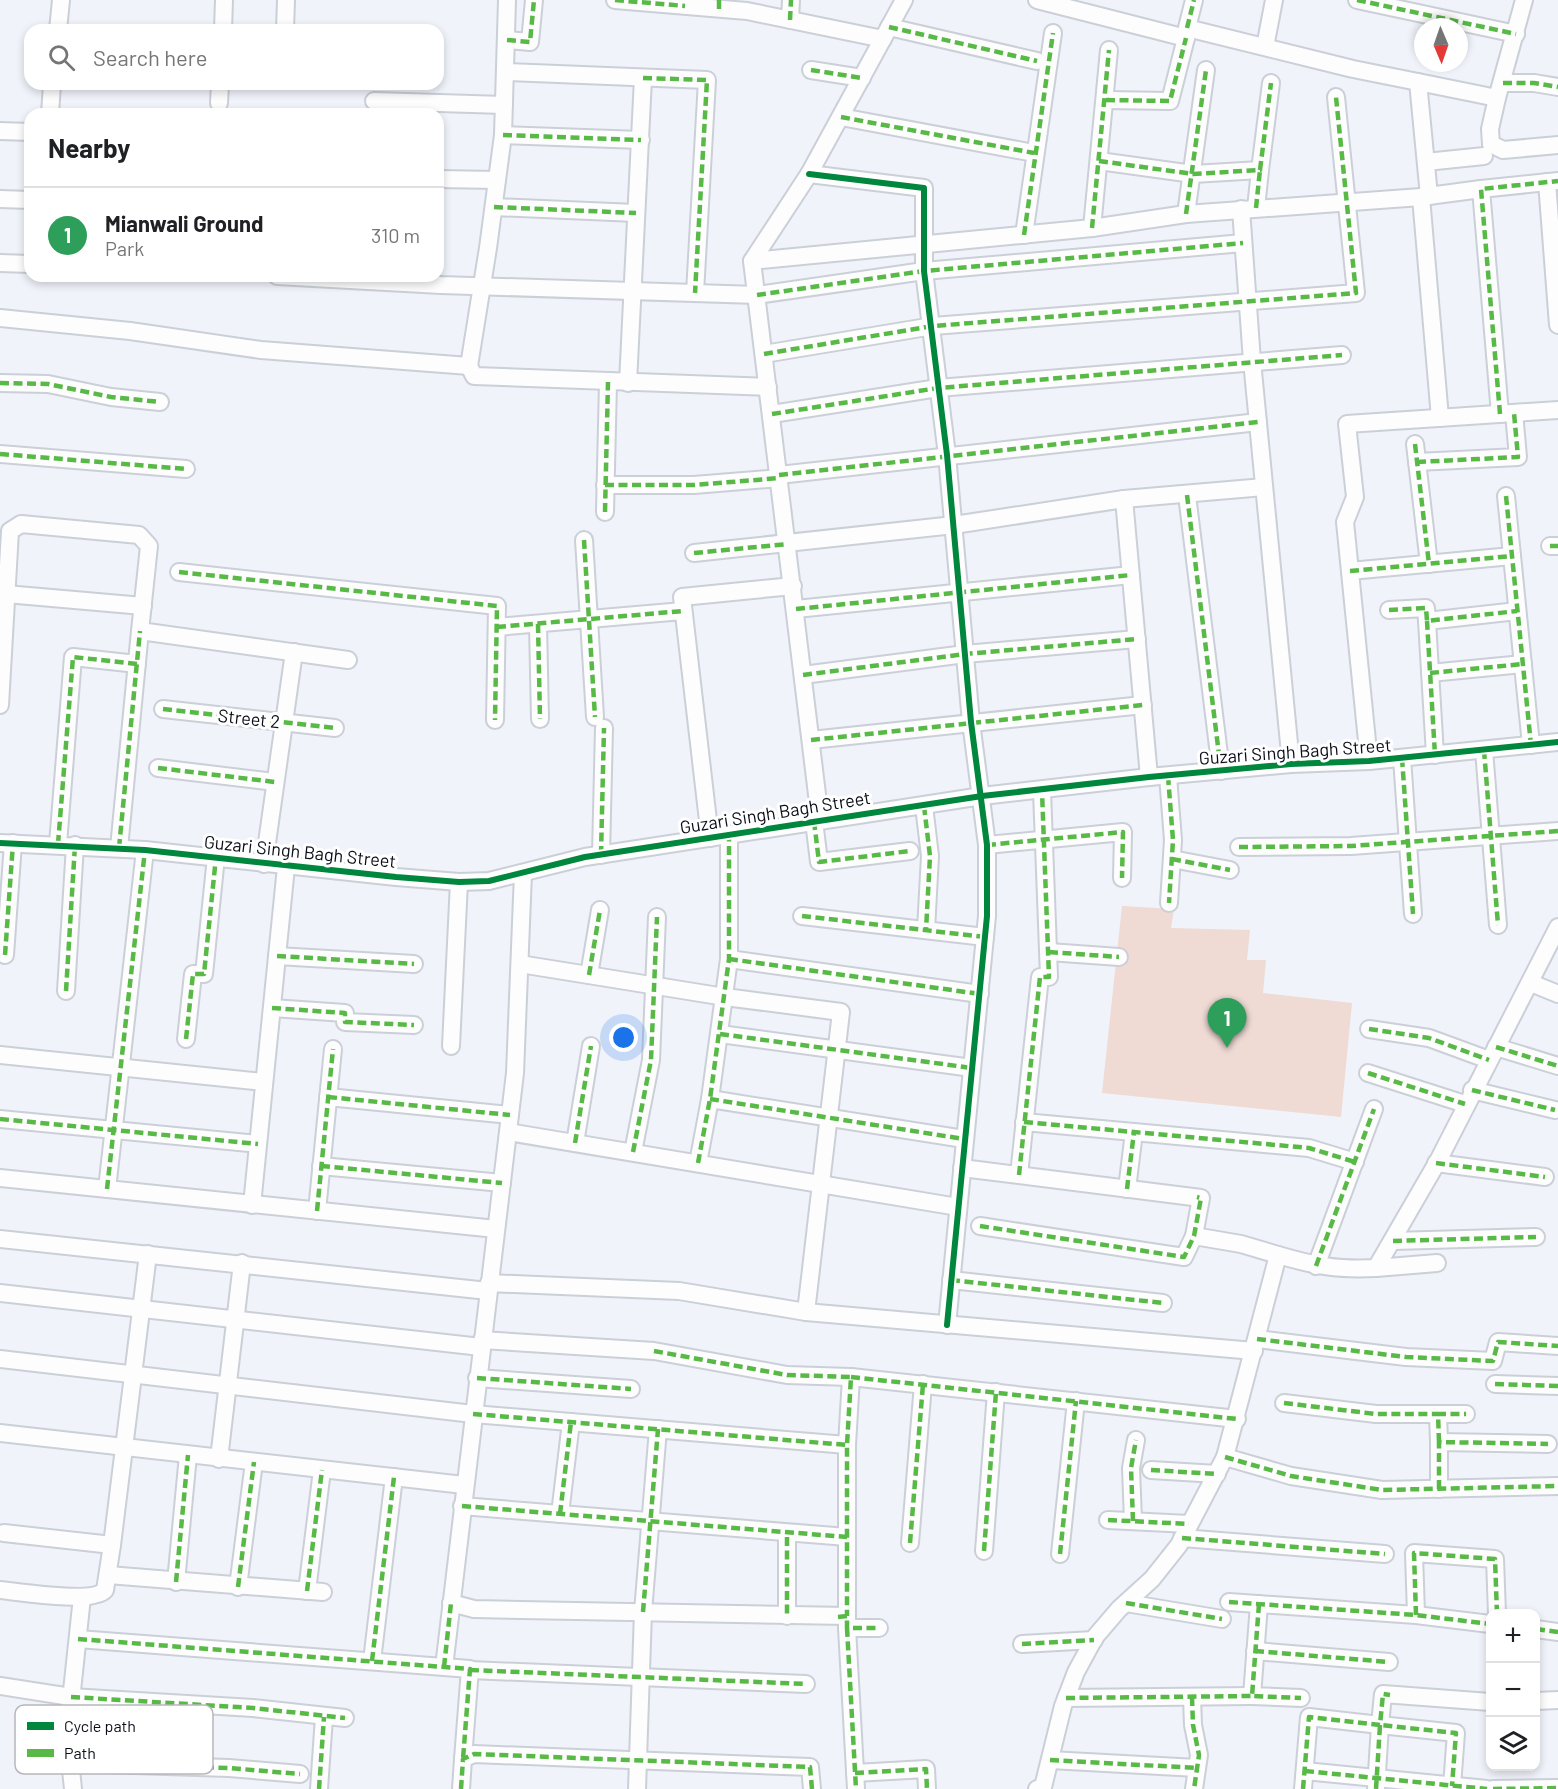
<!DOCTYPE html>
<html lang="en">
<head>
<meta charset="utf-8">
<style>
  body { margin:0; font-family:Barlow,sans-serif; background:#f6f6f6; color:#202124 }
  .controls { position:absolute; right:18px; bottom:18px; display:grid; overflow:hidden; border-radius:12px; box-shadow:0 3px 9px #0003 }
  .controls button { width:54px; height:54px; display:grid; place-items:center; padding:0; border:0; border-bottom:2px solid #e0e0e0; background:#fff; color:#202124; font:30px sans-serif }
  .compass { position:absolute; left:1414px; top:18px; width:54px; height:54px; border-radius:50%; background:#fff; box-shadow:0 3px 9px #0003; rotate:178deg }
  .you { position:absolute; left:624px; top:1038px; width:21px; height:21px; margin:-15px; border:4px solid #fff; border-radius:50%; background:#1a73e8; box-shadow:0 0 0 9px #1a73e833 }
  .badge { display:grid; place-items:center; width:39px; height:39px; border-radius:50%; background:#ea580c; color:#fff; font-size:20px; font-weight:700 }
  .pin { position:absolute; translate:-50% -50px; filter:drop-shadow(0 2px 3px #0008) }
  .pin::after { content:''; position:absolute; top:32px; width:21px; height:18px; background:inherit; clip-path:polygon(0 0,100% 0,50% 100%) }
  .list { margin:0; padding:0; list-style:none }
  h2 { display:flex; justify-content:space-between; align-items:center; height:78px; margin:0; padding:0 24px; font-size:26px }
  h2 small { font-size:20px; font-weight:400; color:#757577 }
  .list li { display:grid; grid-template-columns:39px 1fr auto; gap:18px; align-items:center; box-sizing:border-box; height:96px; padding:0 24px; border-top:2px solid #e0e0e0 }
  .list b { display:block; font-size:22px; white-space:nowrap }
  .list p { margin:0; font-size:20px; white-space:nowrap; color:#757577 }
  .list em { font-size:20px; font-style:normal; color:#757577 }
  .icon { flex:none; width:33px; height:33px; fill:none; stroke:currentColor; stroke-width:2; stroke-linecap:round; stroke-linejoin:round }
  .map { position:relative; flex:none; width:1558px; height:1789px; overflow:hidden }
  .search { position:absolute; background:#fff; box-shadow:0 3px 9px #0003; left:24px; top:24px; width:420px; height:66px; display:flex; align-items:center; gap:15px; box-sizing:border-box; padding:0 21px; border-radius:18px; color:#757577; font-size:22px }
  .panel { position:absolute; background:#fff; box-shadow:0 3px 9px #0003; left:24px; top:108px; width:420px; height:174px; border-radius:18px }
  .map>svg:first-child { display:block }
  .green { fill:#efdad4 }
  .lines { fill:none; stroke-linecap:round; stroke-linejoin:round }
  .minor-casing { stroke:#cbcfd8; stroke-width:20 }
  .minor { stroke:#fdfdfe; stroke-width:16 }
  .quiet { stroke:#58b947; stroke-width:4.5; stroke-dasharray:9 4.5; stroke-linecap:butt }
  .cycleway-casing { stroke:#fff; stroke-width:10 }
  .cycleway { stroke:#00873e; stroke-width:6 }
  .labels { text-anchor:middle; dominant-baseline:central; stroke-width:6; stroke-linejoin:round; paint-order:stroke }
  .street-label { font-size:18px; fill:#0b0e18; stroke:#fff }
  .key { fill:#fff; stroke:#b6b7ba; stroke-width:1.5 }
  .key-label { font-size:16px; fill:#0b0e18 }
</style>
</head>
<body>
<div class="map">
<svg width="1558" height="1789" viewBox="0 0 1558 1789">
  <rect width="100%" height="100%" fill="#f0f3fa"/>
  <polygon class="green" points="1122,906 1174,909 1171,928 1250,930 1247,960 1266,960 1263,993 1352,1003 1341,1117 1102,1093"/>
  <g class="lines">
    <g class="minor-casing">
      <g id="minor">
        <polyline points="507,0 503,135 488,248 469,366 474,376 768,387"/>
        <polyline points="615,0 747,11 883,39"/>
        <polyline points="1037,0 1186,38 1187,28 1353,69 1418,82 1429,196"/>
        <polyline points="1357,0 1516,34"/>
        <polyline points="1524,0 1497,98 1490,129 1491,144 1503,150 1558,145"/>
        <polyline points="790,20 791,0"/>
        <polyline points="889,27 1037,61"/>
        <polyline points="1187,28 1194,0"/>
        <polyline points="58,30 61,0"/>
        <polyline points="223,30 224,0"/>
        <polyline points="285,30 286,0"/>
        <polyline points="507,40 530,42 534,0"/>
        <polyline points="1265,47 1274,0"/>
        <polyline points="811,70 862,78"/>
        <polyline points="506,72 707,80 695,293"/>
        <polyline points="1418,82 1497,98"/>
        <polyline points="1503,83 1534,83 1558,87"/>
        <polyline points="1106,100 1170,101 1186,38"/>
        <polyline points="374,101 504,105"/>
        <polyline points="219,103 220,84"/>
        <polyline points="50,114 52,84"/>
        <polyline points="841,117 1034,153"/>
        <polyline points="0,131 30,132"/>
        <polyline points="503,135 641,140"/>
        <polyline points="1099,161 1193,174 1260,170 1271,83"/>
        <polyline points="1426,162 1484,156"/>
        <polyline points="809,174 924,188 924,271 947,455 971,722 987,845 987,916 947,1325"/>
        <polyline points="438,179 497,180"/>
        <polyline points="1547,182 1558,325"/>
        <polyline points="0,199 30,200"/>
        <polyline points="494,207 636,213"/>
        <polyline points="1256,208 1260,170"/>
        <polyline points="1241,209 1252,361 1291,764"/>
        <polyline points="1186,214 1206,70"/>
        <polyline points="1092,228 1109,50"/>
        <polyline points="1024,235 1053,33"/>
        <polyline points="752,261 1092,228 1186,214 1421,197"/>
        <polyline points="0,263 30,264"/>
        <polyline points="277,276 441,285 757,295 924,271 1243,243"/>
        <polyline points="0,318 130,331 261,350 469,366"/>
        <polyline points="764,354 933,326 1356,293 1336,97"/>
        <polyline points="0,383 48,384 111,397 160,402"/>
        <polyline points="628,383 643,78"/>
        <polyline points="772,414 938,388 1342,355"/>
        <polyline points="1500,414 1481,189 1558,181"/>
        <polyline points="1440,418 1421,197 1481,189"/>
        <polyline points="1415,444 1429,564"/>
        <polyline points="0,454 186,469"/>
        <polyline points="1417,462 1518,457 1514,413"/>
        <polyline points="779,475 1258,422"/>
        <polyline points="605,485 694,485 780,478"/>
        <polyline points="1187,495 1221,771"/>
        <polyline points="1506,496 1531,745"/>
        <polyline points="1124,499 1149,777"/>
        <polyline points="605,512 608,382"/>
        <polyline points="584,540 595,717"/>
        <polyline points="1550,546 1558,546"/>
        <polyline points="694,553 954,525 1124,499 1264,487"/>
        <polyline points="1350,571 1512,556"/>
        <polyline points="179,572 497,606 495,720"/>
        <polyline points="6,594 143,606"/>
        <polyline points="796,609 1131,575"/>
        <polyline points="1389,610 1426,608 1427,621 1517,611"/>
        <polyline points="1427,621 1435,755"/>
        <polyline points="538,624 540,719"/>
        <polyline points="497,627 683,611"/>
        <polyline points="1430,673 1523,664"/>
        <polyline points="803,675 965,654 1137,639"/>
        <polyline points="0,705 10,531 21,524 139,535 149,546 140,631 348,660"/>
        <polyline points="163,709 335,728"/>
        <polyline points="811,740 1143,705"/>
        <polyline points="1484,750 1498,925"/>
        <polyline points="1402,758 1413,914"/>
        <polyline points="1369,761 1345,522 1355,497 1347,424 1558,410"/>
        <polyline points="158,768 275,782"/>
        <polyline points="1168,776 1173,840 1169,903"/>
        <polyline points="924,806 930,856 926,930"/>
        <polyline points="820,819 752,261 809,174 904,0"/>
        <polyline points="814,821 819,862 910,851"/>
        <polyline points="710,838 682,597 793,586"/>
        <polyline points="0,843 145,850 396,877 459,882 489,881 585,857 982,796 1149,777 1291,764 1369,761 1558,742"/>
        <polyline points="58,844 73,657 137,664"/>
        <polyline points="987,845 1123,832 1122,878"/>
        <polyline points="1239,847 1351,846 1558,831"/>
        <polyline points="119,848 140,631"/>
        <polyline points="601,855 604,728"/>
        <polyline points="1172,859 1230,870"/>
        <polyline points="264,864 294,652"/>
        <polyline points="802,916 985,937"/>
        <polyline points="1049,952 1119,957"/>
        <polyline points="5,955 13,843"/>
        <polyline points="277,956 414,964"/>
        <polyline points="729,959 980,994"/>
        <polyline points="520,964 725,997 841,1012 806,1312"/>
        <polyline points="589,975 600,910"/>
        <polyline points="1531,983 1558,994"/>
        <polyline points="66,991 75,845"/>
        <polyline points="272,1008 345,1013 345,1022 414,1025"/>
        <polyline points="1369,1029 1429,1038 1489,1060"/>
        <polyline points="720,1034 972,1068"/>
        <polyline points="186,1039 193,974 204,974 216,857"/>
        <polyline points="451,1046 459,882"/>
        <polyline points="1496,1047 1558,1066"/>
        <polyline points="0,1055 264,1082"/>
        <polyline points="1368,1073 1465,1104"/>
        <polyline points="1472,1090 1555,1110"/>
        <polyline points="328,1097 510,1115"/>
        <polyline points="710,1099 964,1139"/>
        <polyline points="0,1119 258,1144"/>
        <polyline points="1024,1122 1309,1148 1355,1162"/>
        <polyline points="508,1132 958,1207"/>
        <polyline points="575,1143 591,1046"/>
        <polyline points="633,1152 651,1060 657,917"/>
        <polyline points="698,1163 710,1099 729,959 729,834"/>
        <polyline points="1436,1163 1545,1177"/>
        <polyline points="321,1166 502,1183"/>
        <polyline points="962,1168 1201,1198 1194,1236 1184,1257 980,1226"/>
        <polyline points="1019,1175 1040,977 1049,977 1042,791"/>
        <polyline points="0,1178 496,1229"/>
        <polyline points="107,1189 145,850"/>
        <polyline points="1127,1189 1134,1132"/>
        <polyline points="252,1205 286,867"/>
        <polyline points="317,1211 333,1049"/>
        <polyline points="1194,1236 1241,1244 1278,1255"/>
        <polyline points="0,1239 488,1291"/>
        <polyline points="1393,1241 1536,1237"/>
        <polyline points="1316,1266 1374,1109"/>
        <polyline points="1376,1268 1437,1263"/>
        <polyline points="951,1280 1163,1303"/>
        <polyline points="489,1283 679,1291 806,1312 1254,1351"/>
        <polyline points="0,1293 481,1347"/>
        <polyline points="1257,1339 1406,1357 1493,1361 1498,1342 1558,1346"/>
        <polyline points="482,1340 654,1351 787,1375 851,1377 847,1445 847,1616"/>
        <polyline points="0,1359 473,1414 847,1445"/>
        <polyline points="851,1377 1237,1419"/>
        <polyline points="477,1378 631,1389"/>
        <polyline points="1495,1384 1558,1386"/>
        <polyline points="1284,1403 1376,1414 1438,1414"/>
        <polyline points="0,1433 464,1485"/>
        <polyline points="1439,1442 1438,1414 1466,1414"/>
        <polyline points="1225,1457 1291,1476 1382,1490 1558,1486"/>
        <polyline points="219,1459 242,1263"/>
        <polyline points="1151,1470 1217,1474"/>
        <polyline points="1439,1489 1439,1442 1548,1444"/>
        <polyline points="462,1506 847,1537"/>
        <polyline points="560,1514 571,1422"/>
        <polyline points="1108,1520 1189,1524"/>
        <polyline points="1133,1521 1131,1468 1136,1440"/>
        <polyline points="4,1533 112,1545"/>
        <polyline points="787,1537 787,1616"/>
        <polyline points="1182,1538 1385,1554"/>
        <polyline points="910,1543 923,1384"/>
        <polyline points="984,1551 996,1392"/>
        <polyline points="1060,1554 1076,1401"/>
        <polyline points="108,1575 323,1592"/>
        <polyline points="176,1582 188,1455"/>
        <polyline points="238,1587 254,1462"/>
        <path d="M0 1590C20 1592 93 1604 105 1590L112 1545 148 1254"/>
        <polyline points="307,1591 322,1470"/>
        <polyline points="1229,1602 1416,1615 1490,1624"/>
        <polyline points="451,1603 474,1609 847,1616 847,1628 879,1628"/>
        <polyline points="1126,1603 1222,1619"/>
        <polyline points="1259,1604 1252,1696 1301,1698"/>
        <polyline points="1416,1615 1414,1553 1495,1559 1497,1614"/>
        <polyline points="847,1628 856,1789"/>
        <polyline points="1536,1629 1558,1632"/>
        <polyline points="78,1639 470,1669 463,1759"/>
        <polyline points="1022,1644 1094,1640"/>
        <polyline points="1255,1651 1389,1662"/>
        <polyline points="372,1661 394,1477"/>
        <polyline points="444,1667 515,1073 523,873"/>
        <polyline points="470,1670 806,1684"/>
        <polyline points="0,1686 71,1697 253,1708 345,1718"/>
        <polyline points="1192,1697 1193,1725 1199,1755 1194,1789"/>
        <polyline points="1066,1698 1252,1696"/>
        <polyline points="1536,1701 1558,1700"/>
        <polyline points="1050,1760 1197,1768"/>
        <polyline points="70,1763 229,1768 300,1774"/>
        <polyline points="1305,1771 1487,1789"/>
        <polyline points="855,1773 926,1769 927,1789"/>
        <polyline points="73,1789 68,1741 69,1719 82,1597"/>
        <polyline points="319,1789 324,1717"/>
        <polyline points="461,1789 463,1759 474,1754 810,1767 812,1789"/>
        <polyline points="637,1789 643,1612 658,1429"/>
        <path d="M1037 1789 1043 1787 1063 1706 1076 1672 1095 1637 1119 1609 1152 1579 1179 1545 1225 1457 1278 1255C1316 1266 1337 1270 1376 1268L1438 1161 1558 927"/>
        <polyline points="1303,1789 1309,1717 1380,1725 1383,1694 1490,1702"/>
        <polyline points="1376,1789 1380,1725 1456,1733 1452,1786"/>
        <polyline points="1493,1789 1558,1788"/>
      </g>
    </g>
    <use href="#minor" class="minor"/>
    <g class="quiet">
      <polyline points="615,0 685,6"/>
      <polyline points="1357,0 1516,34"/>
      <polyline points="719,9 719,0"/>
      <polyline points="790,20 791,0"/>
      <polyline points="889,27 1037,61"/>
      <polyline points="1187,28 1194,0"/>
      <polyline points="507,40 530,42 534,0"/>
      <polyline points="811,70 862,78"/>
      <polyline points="643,78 707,80 695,293"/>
      <polyline points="1503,83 1534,83 1558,87"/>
      <polyline points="1106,100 1170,101 1186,38"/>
      <polyline points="841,117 1034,153"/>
      <polyline points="503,135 641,140"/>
      <polyline points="1099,161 1193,174 1260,170 1271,83"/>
      <polyline points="494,207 636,213"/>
      <polyline points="1256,208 1260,170"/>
      <polyline points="1186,214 1206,70"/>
      <polyline points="1092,228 1109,50"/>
      <polyline points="1024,235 1053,33"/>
      <polyline points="757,295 924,271 1243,243"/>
      <polyline points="764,354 933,326 1356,293 1336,97"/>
      <polyline points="0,383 48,384 111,397 160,402"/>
      <polyline points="772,414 938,388 1342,355"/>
      <polyline points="1500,414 1481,189 1558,181"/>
      <polyline points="1415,444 1429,564"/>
      <polyline points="0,454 186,469"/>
      <polyline points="1417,462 1518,457 1514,413"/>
      <polyline points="779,475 1258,422"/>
      <polyline points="605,485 694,485 780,478"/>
      <polyline points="1187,495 1221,771"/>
      <polyline points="1506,496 1531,745"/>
      <polyline points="605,512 608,382"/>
      <polyline points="584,540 595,717"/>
      <polyline points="1550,546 1558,546"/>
      <polyline points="694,553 788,544"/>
      <polyline points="1350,571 1512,556"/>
      <polyline points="179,572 497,606 495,720"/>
      <polyline points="796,609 1131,575"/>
      <polyline points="1389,610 1426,608 1427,621 1517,611"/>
      <polyline points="1427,621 1435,755"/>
      <polyline points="538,624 540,719"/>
      <polyline points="497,627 683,611"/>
      <polyline points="1430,673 1523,664"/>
      <polyline points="803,675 965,654 1137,639"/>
      <polyline points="163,709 335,728"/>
      <polyline points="811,740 1143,705"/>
      <polyline points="1484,750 1498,925"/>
      <polyline points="1402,758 1413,914"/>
      <polyline points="158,768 275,782"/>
      <polyline points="1168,776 1173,840 1169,903"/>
      <polyline points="924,806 930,856 926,930"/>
      <polyline points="814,821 819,862 910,851"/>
      <polyline points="58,844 73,657 137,664"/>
      <polyline points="987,845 1123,832 1122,878"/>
      <polyline points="1239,847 1351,846 1558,831"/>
      <polyline points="119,848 140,631"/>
      <polyline points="601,855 604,728"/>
      <polyline points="1172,859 1230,870"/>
      <polyline points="802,916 985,937"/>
      <polyline points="1049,952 1119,957"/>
      <polyline points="5,955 13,843"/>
      <polyline points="277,956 414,964"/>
      <polyline points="729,959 980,994"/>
      <polyline points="589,975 600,910"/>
      <polyline points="66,991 75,845"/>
      <polyline points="272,1008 345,1013 345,1022 414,1025"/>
      <polyline points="1369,1029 1429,1038 1489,1060"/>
      <polyline points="720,1034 972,1068"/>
      <polyline points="186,1039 193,974 204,974 216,857"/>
      <polyline points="1496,1047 1558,1066"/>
      <polyline points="1368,1073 1465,1104"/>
      <polyline points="1472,1090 1555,1110"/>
      <polyline points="328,1097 510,1115"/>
      <polyline points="710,1099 964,1139"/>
      <polyline points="0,1119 258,1144"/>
      <polyline points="1024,1122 1309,1148 1355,1162"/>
      <polyline points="575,1143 591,1046"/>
      <polyline points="633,1152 651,1060 657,917"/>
      <polyline points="698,1163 710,1099 729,959 729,834"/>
      <polyline points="1436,1163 1545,1177"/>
      <polyline points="321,1166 502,1183"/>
      <polyline points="1019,1175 1040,977 1049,977 1042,791"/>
      <polyline points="107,1189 145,850"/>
      <polyline points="1127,1189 1134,1132"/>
      <polyline points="317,1211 333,1049"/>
      <polyline points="980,1226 1184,1257 1194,1236 1201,1198 1197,1197"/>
      <polyline points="1393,1241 1536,1237"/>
      <polyline points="1316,1266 1374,1109"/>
      <polyline points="951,1280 1163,1303"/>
      <polyline points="1257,1339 1406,1357 1493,1361 1498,1342 1558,1346"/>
      <polyline points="654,1351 787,1375 851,1377 847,1445 847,1616"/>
      <polyline points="851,1377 1237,1419"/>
      <polyline points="477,1378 631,1389"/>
      <polyline points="1495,1384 1558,1386"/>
      <polyline points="1284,1403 1376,1414 1438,1414"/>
      <polyline points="473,1414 847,1445"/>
      <polyline points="1439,1442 1438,1414 1466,1414"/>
      <polyline points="1225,1457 1291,1476 1382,1490 1558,1486"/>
      <polyline points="1151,1470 1217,1474"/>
      <polyline points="1439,1489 1439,1442 1548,1444"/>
      <polyline points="462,1506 847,1537"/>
      <polyline points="560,1514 571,1422"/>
      <polyline points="1108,1520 1189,1524"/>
      <polyline points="1133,1521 1131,1468 1136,1440"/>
      <polyline points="787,1537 787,1616"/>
      <polyline points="1182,1538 1385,1554"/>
      <polyline points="910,1543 923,1384"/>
      <polyline points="984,1551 996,1392"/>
      <polyline points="1060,1554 1076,1401"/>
      <polyline points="176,1582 188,1455"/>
      <polyline points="238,1587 254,1462"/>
      <polyline points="307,1591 322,1470"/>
      <polyline points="1229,1602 1416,1615 1490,1624"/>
      <polyline points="1126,1603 1222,1619"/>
      <polyline points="1259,1604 1252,1696 1301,1698"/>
      <polyline points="643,1612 658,1429"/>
      <polyline points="1416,1615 1414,1553 1495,1559 1497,1614"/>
      <polyline points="838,1617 847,1616 847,1628 879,1628"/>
      <polyline points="847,1628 856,1789"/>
      <polyline points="1536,1629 1558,1632"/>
      <polyline points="78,1639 470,1669 463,1759"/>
      <polyline points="1022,1644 1094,1640"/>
      <polyline points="1255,1651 1389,1662"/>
      <polyline points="372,1661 394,1477"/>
      <polyline points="444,1667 451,1603"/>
      <polyline points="470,1670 806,1684"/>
      <polyline points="71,1697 253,1708 345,1718"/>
      <polyline points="1192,1697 1193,1725 1199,1755 1194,1789"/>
      <polyline points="1066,1698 1252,1696"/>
      <polyline points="1050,1760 1197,1768"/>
      <polyline points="70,1763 229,1768 300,1774"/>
      <polyline points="1305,1771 1487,1789"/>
      <polyline points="855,1773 926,1769 927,1789"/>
      <polyline points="319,1789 324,1717"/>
      <polyline points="461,1789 463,1759 474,1754 810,1767 812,1789"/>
      <polyline points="1303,1789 1309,1717 1380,1725 1383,1694 1390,1695"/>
      <polyline points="1376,1789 1380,1725 1456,1733 1452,1786"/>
      <polyline points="1493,1789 1558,1788"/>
    </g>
    <g class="cycleway-casing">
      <g id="cycleway">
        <polyline points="809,174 924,188 924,271 947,455 971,722 987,845 987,916 947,1325"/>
        <polyline points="0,843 145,850 396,877 459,882 489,881 585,857 982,796 1149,777 1291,764 1369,761 1558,742"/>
      </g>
    </g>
    <use href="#cycleway" class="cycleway"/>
  </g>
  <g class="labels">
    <g class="street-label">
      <text transform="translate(249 718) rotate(6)">Street 2</text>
      <text transform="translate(1295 751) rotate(-4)">Guzari Singh Bagh Street</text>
      <text transform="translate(775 812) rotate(-9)">Guzari Singh Bagh Street</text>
      <text transform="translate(300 851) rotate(6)">Guzari Singh Bagh Street</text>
    </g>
  </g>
  <rect x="15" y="1705" width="198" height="69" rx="9" class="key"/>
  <rect x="27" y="1722" width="27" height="8" fill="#00873e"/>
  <rect x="27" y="1749" width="27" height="8" fill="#58b947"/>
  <g class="key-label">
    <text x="64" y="1732">Cycle path</text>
    <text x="64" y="1759">Path</text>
  </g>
</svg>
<div class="controls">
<button>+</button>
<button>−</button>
<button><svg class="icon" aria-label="layers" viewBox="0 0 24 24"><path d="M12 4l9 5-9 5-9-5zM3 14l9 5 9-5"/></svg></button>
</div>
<svg class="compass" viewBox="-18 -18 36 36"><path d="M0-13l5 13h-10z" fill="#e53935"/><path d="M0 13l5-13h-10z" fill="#757577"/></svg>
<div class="you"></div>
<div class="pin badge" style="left:1227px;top:1048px;background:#2e9e5b">1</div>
<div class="search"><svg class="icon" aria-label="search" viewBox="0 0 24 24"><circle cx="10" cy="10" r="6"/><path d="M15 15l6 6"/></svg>Search here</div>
<section class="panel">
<h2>Nearby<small></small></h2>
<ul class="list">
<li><span class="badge" style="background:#2e9e5b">1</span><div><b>Mianwali Ground</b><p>Park</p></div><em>310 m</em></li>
</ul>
</section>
</div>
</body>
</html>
